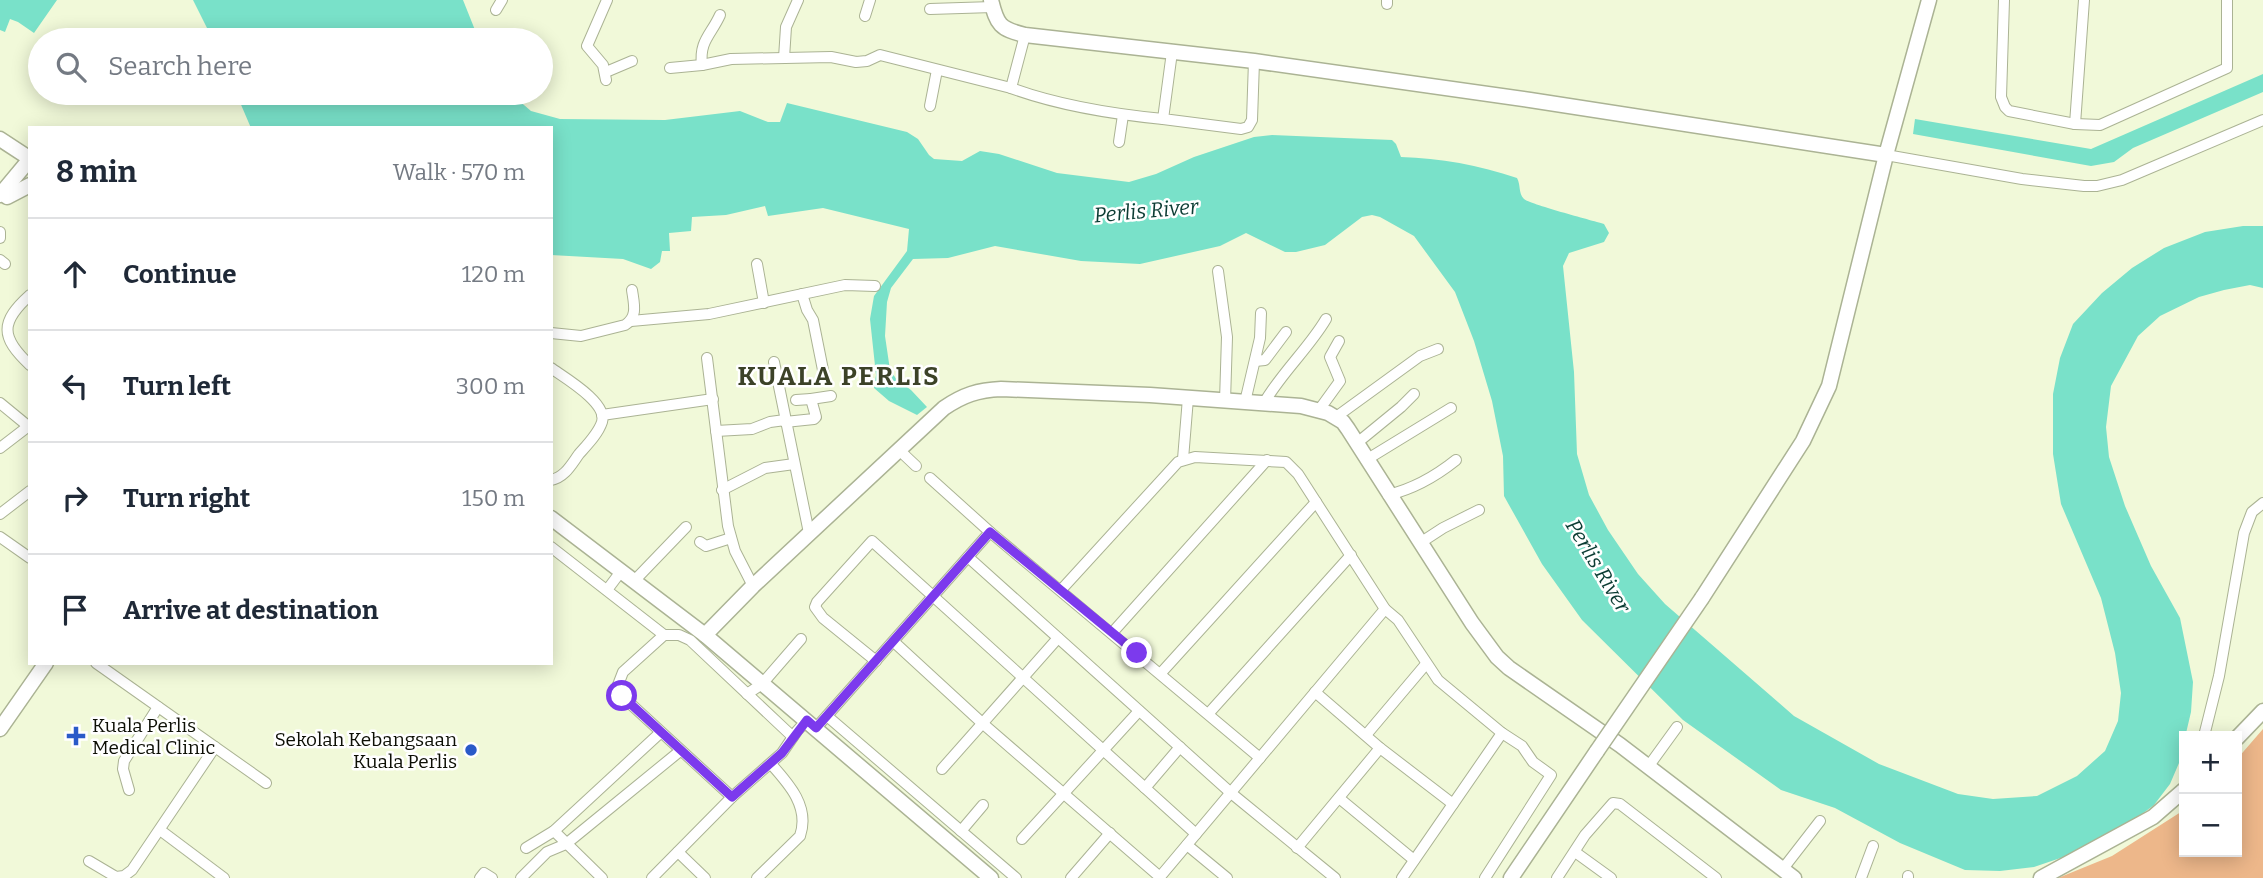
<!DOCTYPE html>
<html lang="en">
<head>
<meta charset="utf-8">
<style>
  body { margin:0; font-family:Bitter,serif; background:#f6f6f7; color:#1f2937 }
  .controls { position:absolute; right:21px; bottom:21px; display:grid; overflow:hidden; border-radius:0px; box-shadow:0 4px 18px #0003 }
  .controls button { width:63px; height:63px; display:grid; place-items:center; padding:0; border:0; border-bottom:2px solid #e0e1e3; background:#fff; color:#1f2937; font:35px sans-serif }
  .stop { position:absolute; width:21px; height:21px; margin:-16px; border:5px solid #7c3aed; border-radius:50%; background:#fff }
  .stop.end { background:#7c3aed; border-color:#fff; box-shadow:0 2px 7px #0008 }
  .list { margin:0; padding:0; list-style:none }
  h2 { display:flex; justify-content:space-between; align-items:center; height:91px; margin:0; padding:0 28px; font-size:30px }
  h2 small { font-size:23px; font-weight:400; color:#747a83 }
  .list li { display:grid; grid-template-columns:46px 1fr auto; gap:21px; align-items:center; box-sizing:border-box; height:112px; padding:0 28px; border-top:2px solid #e0e1e3 }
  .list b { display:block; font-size:26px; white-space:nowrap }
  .list em { font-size:23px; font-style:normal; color:#747a83 }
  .icon { flex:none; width:38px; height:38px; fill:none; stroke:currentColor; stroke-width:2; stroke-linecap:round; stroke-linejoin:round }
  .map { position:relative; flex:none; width:2263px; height:878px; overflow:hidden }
  .search { position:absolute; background:#fff; box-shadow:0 4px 18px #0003; left:28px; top:28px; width:525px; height:77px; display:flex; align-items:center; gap:18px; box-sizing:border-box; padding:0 24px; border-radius:38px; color:#747a83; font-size:26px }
  .panel { position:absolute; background:#fff; box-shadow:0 4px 18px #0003; left:28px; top:126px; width:525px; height:539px; border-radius:0px }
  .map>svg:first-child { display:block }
  .green { fill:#edb78a }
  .water { fill:#79e1c9 }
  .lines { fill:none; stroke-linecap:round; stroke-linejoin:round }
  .street-casing { stroke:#abb394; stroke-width:12 }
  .secondary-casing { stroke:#abb394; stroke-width:17 }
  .primary-casing { stroke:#abb394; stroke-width:17 }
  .street { stroke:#fff; stroke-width:10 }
  .secondary { stroke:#fff; stroke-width:14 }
  .primary { stroke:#fff; stroke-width:14 }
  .secondary-bridge-casing { stroke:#abb394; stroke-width:17; stroke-linecap:butt }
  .secondary-bridge { stroke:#fff; stroke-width:14 }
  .route { stroke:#7c3aed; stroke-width:9 }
  .poi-dot { fill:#2a5ac8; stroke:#fff; stroke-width:2.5 }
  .labels { text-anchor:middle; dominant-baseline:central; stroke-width:5; stroke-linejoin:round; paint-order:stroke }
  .poi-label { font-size:19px; fill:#0d0f05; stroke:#fff; text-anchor:start }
  .water-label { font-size:21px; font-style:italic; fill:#0b3c33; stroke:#fff }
  .district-label { font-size:26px; font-weight:bold; letter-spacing:2px; fill:#3c4228; stroke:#fff }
</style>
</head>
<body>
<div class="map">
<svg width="2263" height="878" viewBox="0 0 2263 878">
  <rect width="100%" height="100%" fill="#f1f9d9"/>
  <polygon class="green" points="2263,729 2263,878 2058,878 2112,856 2184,810 2184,852 2237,852 2237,759"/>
  <g class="water">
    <polygon points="0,0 57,0 34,33 18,22 10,19 5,32 0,30"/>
    <polygon points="193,0 463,0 479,40 213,40"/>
    <polygon points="2263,74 2263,92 2133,148 2114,162 2091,166 1913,134 1915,119 2091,149"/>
    <path d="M236 93H510L531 111 560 119 665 120 740 111 768 122H780L787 103 907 132 918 139 929 155 934 159 962 161 980 151 999 154 1057 173 1129 182 1156 174 1194 157 1254 137 1272 135 1392 140 1396 144 1401 157C1440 158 1479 165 1517 178 1521 185 1518 193 1524 199 1529 204 1591 220 1604 224L1609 233 1604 242 1569 253 1563 266 1574 372 1577 454 1589 495 1608 530 1638 574 1665 604 1794 716 1879 764 1958 794 1993 799 2037 796 2077 776 2105 751 2118 721 2121 693 2115 653 2101 598 2061 504 2053 454V394L2060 358 2073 324 2102 293 2132 268 2164 248 2205 232 2243 226H2263V288L2250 285 2224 290 2199 297 2160 316 2138 336 2111 386 2106 427 2109 457 2125 506 2151 566 2180 618 2193 682 2191 712 2179 763 2170 784 2154 805 2126 826 2090 848 2034 867 2000 871 1965 870 1900 843 1835 808 1781 790 1683 720 1582 620 1542 564 1504 496 1503 456 1492 401 1474 341 1455 292 1414 236 1380 217 1372 215 1362 217 1325 245 1296 252H1285L1246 233 1220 246 1140 264 1081 261 995 246 948 258 913 259 891 288 887 302 885 336 890 370 897 380 911 390 927 407 917 415 889 401 874 388 876 375 870 319 874 296 907 251 909 229 823 208 768 216 765 206 726 215 692 217 691 231 669 233 670 251H662L660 262 651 269 623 259 551 255V128H251Z"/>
  </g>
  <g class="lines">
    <g class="street-casing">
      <g id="street">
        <polyline points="2004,0 2001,97 2005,107 2009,111 2075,124 2100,125 2227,68 2227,0"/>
        <polyline points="1387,4 1387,0"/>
        <polyline points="930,9 993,7"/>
        <polyline points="496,10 502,0"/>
        <polyline points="865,16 870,0"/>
        <path d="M1025 35 1011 88C1060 106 1112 114 1163 119"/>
        <polyline points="1172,52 1163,119 1241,129 1248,127 1252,120 1254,61"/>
        <polyline points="784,58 786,27 798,0"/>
        <path d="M702 65C699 41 711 35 720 15"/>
        <polyline points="670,68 702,65 731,59 831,57 856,62 867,61 880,55 1011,88"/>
        <polyline points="606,72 632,61"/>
        <polyline points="606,80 603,65 587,46 607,0"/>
        <polyline points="930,106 937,70"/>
        <polyline points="2075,124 2084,0"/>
        <polyline points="1119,142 1123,115"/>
        <polyline points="1886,155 2022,179 2084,186 2097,186 2122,180 2263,120"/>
        <polyline points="0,232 0,238"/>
        <polyline points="0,260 5,264"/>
        <polyline points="757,264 764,303"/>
        <polyline points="1218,271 1227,337 1225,401"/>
        <polyline points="802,294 807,310 813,320 824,375"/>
        <path d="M30 295C0 322 0 337 30 365"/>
        <polyline points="631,321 709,314 845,285 875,286"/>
        <path d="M551 333 581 336 625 325C638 317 634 304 632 290"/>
        <polyline points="707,358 728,526 735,551 753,586"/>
        <polyline points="1255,361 1265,360 1286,332"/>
        <polyline points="774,362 809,533"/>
        <path d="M551 368C565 378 608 403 602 422 598 434 587 445 579 454 571 465 565 477 551 480"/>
        <polyline points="796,400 811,399"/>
        <polyline points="1245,402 1260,338 1261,313"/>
        <polyline points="0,403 28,426"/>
        <path d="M1264 403C1282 372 1309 348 1326 319"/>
        <polyline points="1319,410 1340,381 1330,357 1339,341"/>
        <polyline points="602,415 713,399"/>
        <polyline points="1336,417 1420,356 1438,349"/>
        <polyline points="785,422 814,419 816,417 811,399 831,396"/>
        <polyline points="716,431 752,429 770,422 785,420"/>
        <polyline points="1357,443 1401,407 1414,394"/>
        <polyline points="0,448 30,425"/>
        <polyline points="898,449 916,466"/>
        <polyline points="1183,459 1188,398"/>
        <polyline points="1366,460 1451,408"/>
        <polyline points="930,478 990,532 1260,758"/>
        <polyline points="722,490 765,468 794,464"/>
        <path d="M1388 495C1413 489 1436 476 1456 460"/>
        <polyline points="0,514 30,491"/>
        <polyline points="0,537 30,558"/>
        <polyline points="700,542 706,546 731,538"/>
        <polyline points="1420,543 1443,528 1479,510"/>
        <polyline points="551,547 664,635 679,635 690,640 793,737"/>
        <polyline points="968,557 1231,793 1335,878"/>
        <polyline points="635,580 686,527"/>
        <polyline points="607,590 622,570"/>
        <polyline points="1061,590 1178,462 1195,457 1286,462 1298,474 1385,609 1398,620 1438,680 1502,733 1522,746 1533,762 1551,775 1485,878"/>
        <polyline points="1112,633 1267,460"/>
        <polyline points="664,635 623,672 618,685 622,696 732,797"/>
        <polyline points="894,642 981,722 1160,877"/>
        <polyline points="876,661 823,618 815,607 817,602 872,541 1196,834"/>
        <polyline points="96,663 266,783"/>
        <polyline points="1161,673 1316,502"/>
        <polyline points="1315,692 1380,748 1453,804"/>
        <polyline points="747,694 762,684 801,639"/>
        <polyline points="1209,713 1351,555"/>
        <polyline points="827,716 1016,878"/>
        <polyline points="816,728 990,532"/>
        <polyline points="1366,735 1426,664"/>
        <polyline points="2204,736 2219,676 2244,533 2252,512 2263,503"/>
        <polyline points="1648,767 1677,727"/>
        <polyline points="942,769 1058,638"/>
        <polyline points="1145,788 1180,747"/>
        <polyline points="129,790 123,769 124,761 158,707"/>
        <polyline points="1339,798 1414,860"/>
        <polyline points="160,830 224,878"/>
        <polyline points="554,831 602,878"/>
        <polyline points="961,831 983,805"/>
        <polyline points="1022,839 1139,711"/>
        <polyline points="1187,845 1227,878"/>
        <polyline points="526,848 554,831 660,733"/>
        <polyline points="1297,848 1380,748"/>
        <polyline points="678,852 705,878"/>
        <polyline points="1575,852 1611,878"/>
        <polyline points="89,861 116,877 124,876 132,870 215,747"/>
        <polyline points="1782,870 1820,821"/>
        <polyline points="1908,876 1908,878"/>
        <polyline points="480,878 484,873 492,878"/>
        <polyline points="521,878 547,852 566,844 680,751"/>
        <polyline points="652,878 732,797 782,753 797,731 807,720"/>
        <path d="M757 878 800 836C810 807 789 784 771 764"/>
        <polyline points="1071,878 1110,833"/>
        <polyline points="1159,878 1385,609"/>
        <polyline points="1402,878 1502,733"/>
        <polyline points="1557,878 1585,835 1613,803 1620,804 1716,878"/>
        <polyline points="1861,878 1873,846"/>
      </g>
    </g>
    <g class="secondary-casing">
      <g id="secondary">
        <path d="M991 0C997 25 1000 29 1025 35L1254 61 1530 100 1886 155"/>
        <polyline points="0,139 29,158"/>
        <polyline points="551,518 705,635 991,878"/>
        <polyline points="1702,598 1803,441 1829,386 1886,155 1929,0"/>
        <path d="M705 635 753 586 944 408C963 395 978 390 1001 389L1150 395 1301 406 1328 413 1343 422 1348 429 1472 623 1497 657 1509 668 1620 745 1794 878"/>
        <polyline points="2237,738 2263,711"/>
        <polyline points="1511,878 1597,751"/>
        <polyline points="2041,878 2153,817 2184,790"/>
      </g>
    </g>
    <g class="primary-casing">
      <g id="primary">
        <polyline points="0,195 30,159"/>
        <polyline points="7,197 30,185"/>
        <polyline points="0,729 46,663"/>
      </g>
    </g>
    <use href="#street" class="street"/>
    <use href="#secondary" class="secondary"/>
    <use href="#primary" class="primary"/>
    <g class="secondary-bridge-casing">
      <polyline id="secondary-bridge" points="1597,751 1702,598"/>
    </g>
    <use href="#secondary-bridge" class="secondary-bridge"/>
  </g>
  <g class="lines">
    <polyline class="route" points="622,696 732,797 782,753 807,720 816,728 990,532 1137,653"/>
  </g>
  <g class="poi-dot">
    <path d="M72.5 725.5h7v7h7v7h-7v7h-7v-7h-7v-7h7z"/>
    <circle cx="471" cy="750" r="7"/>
  </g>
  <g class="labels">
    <g class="poi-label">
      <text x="92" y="725">Kuala Perlis<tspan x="92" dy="22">Medical Clinic</tspan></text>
      <text x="457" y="739" text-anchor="end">Sekolah Kebangsaan<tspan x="457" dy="22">Kuala Perlis</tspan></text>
    </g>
    <g class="water-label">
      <text transform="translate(1146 211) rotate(-5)">Perlis River</text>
      <text transform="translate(1598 566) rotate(59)">Perlis River</text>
    </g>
    <g class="district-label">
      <text x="839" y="376">KUALA PERLIS</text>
    </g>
  </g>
</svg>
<div class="controls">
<button>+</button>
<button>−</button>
</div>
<div class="stop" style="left:622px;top:696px"></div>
<div class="stop end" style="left:1137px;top:653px"></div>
<div class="search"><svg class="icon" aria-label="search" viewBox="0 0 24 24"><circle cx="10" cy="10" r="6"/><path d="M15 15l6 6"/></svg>Search here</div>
<section class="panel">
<h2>8 min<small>Walk · 570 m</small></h2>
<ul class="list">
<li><svg class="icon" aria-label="ahead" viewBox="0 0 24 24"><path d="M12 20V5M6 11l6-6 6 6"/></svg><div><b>Continue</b></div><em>120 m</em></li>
<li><svg class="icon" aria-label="left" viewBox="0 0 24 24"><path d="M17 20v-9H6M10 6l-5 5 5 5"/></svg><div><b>Turn left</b></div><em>300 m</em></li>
<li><svg class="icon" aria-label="right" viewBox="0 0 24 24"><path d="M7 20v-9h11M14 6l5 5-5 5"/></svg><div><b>Turn right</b></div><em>150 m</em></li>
<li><svg class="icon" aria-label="arrive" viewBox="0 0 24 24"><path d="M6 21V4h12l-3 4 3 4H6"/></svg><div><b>Arrive at destination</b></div></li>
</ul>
</section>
</div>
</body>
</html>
